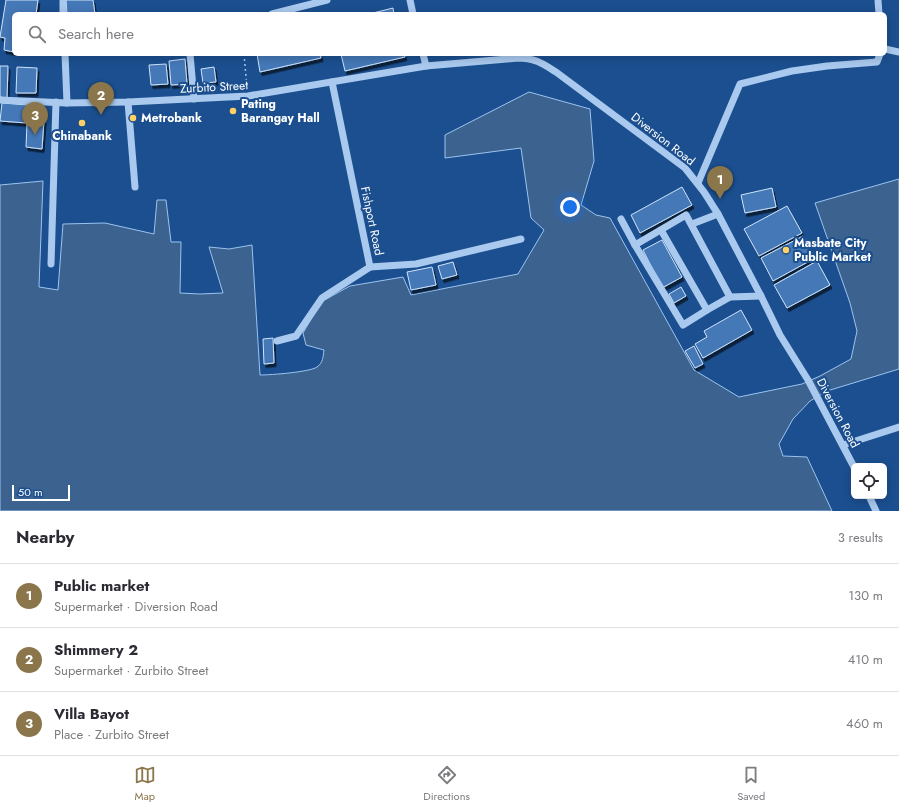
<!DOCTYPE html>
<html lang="en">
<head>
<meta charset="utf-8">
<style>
  body { margin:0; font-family:Jost,sans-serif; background:#f7f7f7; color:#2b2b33 }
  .controls { position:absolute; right:12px; bottom:12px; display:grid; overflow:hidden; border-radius:6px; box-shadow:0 2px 10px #0003 }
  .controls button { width:36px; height:36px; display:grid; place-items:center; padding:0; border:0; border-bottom:1px solid #e1e1e2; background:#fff; color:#2b2b33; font:20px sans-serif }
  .scale { position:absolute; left:12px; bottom:10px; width:58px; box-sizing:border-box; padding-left:4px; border:2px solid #fff; border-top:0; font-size:11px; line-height:14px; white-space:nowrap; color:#fff; -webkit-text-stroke:3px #1b4f8f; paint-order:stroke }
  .you { position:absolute; left:570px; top:207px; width:14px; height:14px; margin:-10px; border:3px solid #fff; border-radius:50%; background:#1a73e8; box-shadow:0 0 0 6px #1a73e833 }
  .badge { display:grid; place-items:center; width:26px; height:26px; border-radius:50%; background:#8a764a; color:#fff; font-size:13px; font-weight:700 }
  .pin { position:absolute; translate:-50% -33px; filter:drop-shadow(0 1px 2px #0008) }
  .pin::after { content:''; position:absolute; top:21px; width:14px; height:12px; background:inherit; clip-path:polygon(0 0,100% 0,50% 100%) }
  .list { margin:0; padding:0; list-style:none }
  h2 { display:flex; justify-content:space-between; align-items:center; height:52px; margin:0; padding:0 16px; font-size:17px }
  h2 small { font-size:13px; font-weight:400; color:#7c7c81 }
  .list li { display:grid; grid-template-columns:26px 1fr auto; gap:12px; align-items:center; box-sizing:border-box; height:64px; padding:0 16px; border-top:1px solid #e1e1e2 }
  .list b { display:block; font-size:15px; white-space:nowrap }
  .list p { margin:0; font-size:13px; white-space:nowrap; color:#7c7c81 }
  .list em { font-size:13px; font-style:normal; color:#7c7c81 }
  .icon { flex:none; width:22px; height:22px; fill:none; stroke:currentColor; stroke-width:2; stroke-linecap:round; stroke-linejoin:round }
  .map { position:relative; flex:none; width:899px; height:511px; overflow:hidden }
  .search { position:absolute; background:#fff; box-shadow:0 2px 10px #0003; left:12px; right:12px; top:12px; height:44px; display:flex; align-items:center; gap:10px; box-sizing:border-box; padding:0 14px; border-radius:6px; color:#7c7c81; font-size:15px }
  .sheet { height:244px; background:#fff }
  nav { display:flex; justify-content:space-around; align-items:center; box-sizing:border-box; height:56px; border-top:1px solid #e1e1e2; background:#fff; font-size:11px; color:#7c7c81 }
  nav a { display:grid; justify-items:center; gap:2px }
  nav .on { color:#8a764a }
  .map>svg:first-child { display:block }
  .water { fill:#3c6290; stroke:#9cc4f0 }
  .building { fill:#4478b7; stroke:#cfe3fa; filter:url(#shadow) }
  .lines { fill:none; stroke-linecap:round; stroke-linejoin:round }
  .path { stroke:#a9c9ee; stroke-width:1.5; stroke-dasharray:2 3; stroke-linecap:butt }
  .minor { stroke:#a9c9ee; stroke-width:7 }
  .poi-dot { fill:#ffd166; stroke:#1b4f8f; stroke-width:1.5 }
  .labels { text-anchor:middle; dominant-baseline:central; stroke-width:4; stroke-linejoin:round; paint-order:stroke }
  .street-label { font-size:12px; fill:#fff; stroke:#1b4f8f }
  .poi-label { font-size:12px; font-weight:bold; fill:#fff; stroke:#1b4f8f; text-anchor:start }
</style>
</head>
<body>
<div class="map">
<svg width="899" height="511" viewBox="0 0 899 511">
  <defs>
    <filter id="shadow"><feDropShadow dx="2" dy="3.5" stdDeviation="0" flood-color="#0009"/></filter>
  </defs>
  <rect width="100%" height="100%" fill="#1b4f8f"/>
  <path class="water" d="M529 92 590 109 594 161 581 205 596 215 610 218 694 370 739 397 802 384 820 376 851 359 857 331 850 303 815 203 899 179V369L827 391 810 401 793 419 779 444 783 456 807 457 832 511H0V185L43 181 39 287 58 290 63 224 105 223 154 234 157 200H166L171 242H181L180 293 200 294 223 293 209 247 229 249 252 245 260 375C271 375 310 372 317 367 323 363 323 357 324 350L306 345 303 333 321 302 350 286 403 277 411 295 518 274 544 230 531 218 521 148 445 158V135Z"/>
  <g class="building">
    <polygon points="6,0 38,0 36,14 14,14 14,52 4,50 5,38 0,37"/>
    <polygon points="66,0 93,0 95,14 67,14"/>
    <polygon points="393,8 394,14 369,14"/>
    <polygon points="257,54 320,54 321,58 260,72"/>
    <polygon points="341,54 404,54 405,57 345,71"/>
    <polygon points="185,59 187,84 171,85 169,61"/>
    <polygon points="166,64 168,84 151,85 149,65"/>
    <polygon points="0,66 8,66 7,98 0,97"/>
    <polygon points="17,67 37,68 36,93 16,93"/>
    <polygon points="214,67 216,82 203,83 201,69"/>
    <polygon points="2,103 40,106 39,119 44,120 42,149 26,147 27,123 0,121"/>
    <polygon points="682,187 692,205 640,233 631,215"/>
    <polygon points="772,188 776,207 745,213 741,195"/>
    <polygon points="787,206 802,233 759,256 744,229"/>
    <polygon points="803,236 815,258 773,281 761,258"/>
    <polygon points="662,240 682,277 662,288 643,250"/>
    <polygon points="817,261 830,285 787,308 774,285"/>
    <polygon points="453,262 457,275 442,279 438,266"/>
    <polygon points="432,267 436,285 411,290 407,272"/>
    <polygon points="681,287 686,296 674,303 669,294"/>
    <polygon points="741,310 752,330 703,358 695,344 707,337 704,331"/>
    <polygon points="273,338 274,363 264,364 263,339"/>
    <polygon points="694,346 703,364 695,368 685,351"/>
  </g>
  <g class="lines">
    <polyline class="path" points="244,54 247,88"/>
    <g class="minor">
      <polyline points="63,0 63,14"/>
      <polyline points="410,0 413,14"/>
      <polyline points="878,0 879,14"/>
      <polyline points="272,14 327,0"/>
      <polyline points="885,49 899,52"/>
      <polyline points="65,54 67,103"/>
      <polyline points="190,54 194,99"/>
      <polyline points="423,54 426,66"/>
      <polyline points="332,82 370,267"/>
      <path d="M0 100 67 103 128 102 248 96 426 66 518 58C535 58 543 64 556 72L685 168 704 192 718 214 761 296 780 335 808 380 854 467"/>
      <polyline points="128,102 135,187"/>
      <polyline points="698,183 740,84 792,71 827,66 877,62 880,54"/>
      <polyline points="621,219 635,245 683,325 707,310 730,297 761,296"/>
      <polyline points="692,224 718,214"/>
      <polyline points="661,230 707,310"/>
      <polyline points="635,245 686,215 730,297"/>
      <polyline points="51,264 56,102"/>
      <polyline points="277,341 296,336 322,298 370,267 416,264 521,239"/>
      <polyline points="843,445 899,427"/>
      <polyline points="869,496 876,511"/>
    </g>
  </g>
  <g class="poi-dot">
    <circle cx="233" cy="111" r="4"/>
    <circle cx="133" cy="118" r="4"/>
    <circle cx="82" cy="123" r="4"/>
    <circle cx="786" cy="250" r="4"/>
  </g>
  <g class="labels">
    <g class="street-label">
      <text transform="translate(214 87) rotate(-3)">Zurbito Street</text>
      <text transform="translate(663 139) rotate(38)">Diversion Road</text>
      <text transform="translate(372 221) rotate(78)">Fishport Road</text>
      <text transform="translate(838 413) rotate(62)">Diversion Road</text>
    </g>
    <g class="poi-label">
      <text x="241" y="104">Pating<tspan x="241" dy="14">Barangay Hall</tspan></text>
      <text x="141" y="118">Metrobank</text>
      <text x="82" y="136" text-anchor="middle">Chinabank</text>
      <text x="794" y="243">Masbate City<tspan x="794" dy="14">Public Market</tspan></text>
    </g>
  </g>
</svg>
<div class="controls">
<button><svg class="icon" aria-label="locate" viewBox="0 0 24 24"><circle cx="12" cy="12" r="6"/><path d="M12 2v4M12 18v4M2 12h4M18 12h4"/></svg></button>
</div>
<div class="scale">50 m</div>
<div class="you"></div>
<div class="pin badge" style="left:720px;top:199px">1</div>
<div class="pin badge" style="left:101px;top:115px">2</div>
<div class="pin badge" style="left:35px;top:135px">3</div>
<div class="search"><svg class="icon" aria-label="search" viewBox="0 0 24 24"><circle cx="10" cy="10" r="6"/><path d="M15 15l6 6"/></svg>Search here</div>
</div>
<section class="sheet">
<h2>Nearby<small>3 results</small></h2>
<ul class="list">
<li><span class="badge">1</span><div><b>Public market</b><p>Supermarket · Diversion Road</p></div><em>130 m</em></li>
<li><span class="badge">2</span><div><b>Shimmery 2</b><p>Supermarket · Zurbito Street</p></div><em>410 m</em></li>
<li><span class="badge">3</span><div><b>Villa Bayot</b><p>Place · Zurbito Street</p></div><em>460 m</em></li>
</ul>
</section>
<nav>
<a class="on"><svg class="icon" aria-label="map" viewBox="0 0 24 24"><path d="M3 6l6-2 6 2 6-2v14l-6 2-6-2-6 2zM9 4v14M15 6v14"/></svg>Map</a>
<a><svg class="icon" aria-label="directions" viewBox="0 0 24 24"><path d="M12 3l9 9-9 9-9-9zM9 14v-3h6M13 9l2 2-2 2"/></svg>Directions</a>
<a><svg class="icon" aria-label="saved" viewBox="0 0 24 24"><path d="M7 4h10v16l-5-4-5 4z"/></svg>Saved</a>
</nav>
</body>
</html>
